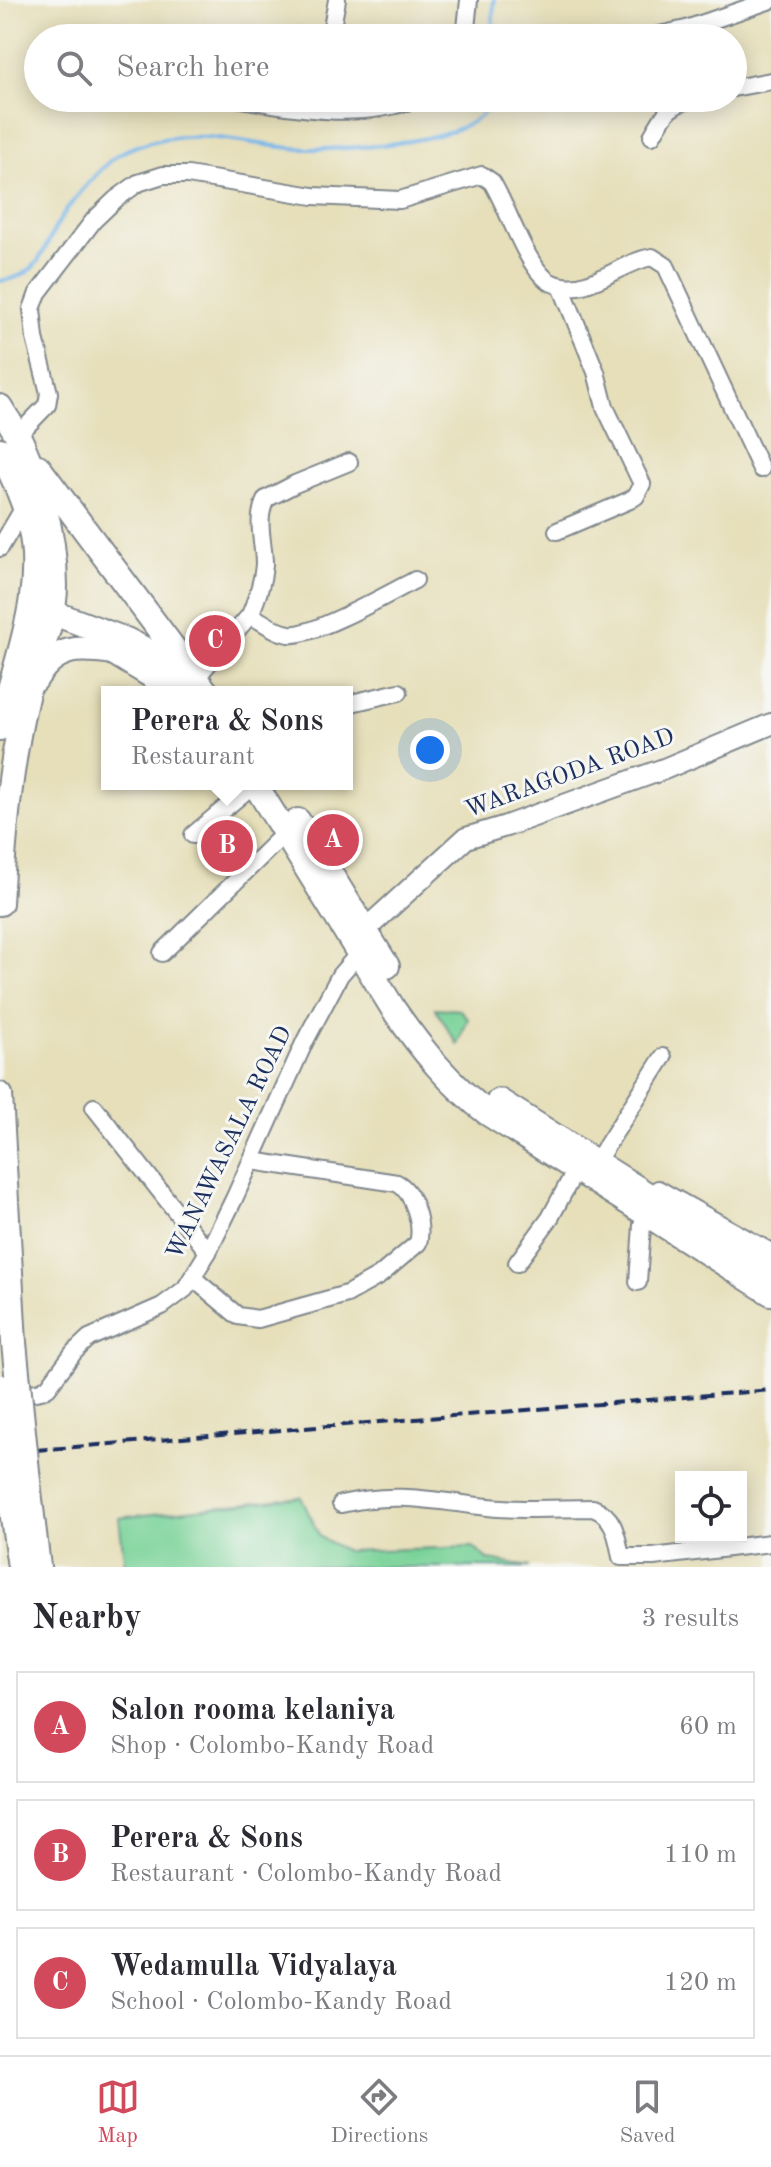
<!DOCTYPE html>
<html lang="en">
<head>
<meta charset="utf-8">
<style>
  body { margin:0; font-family:"Old Standard TT",serif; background:#f2f2f3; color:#2b2b33 }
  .controls { position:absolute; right:24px; bottom:24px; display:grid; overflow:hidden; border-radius:0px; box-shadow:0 4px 20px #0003 }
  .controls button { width:72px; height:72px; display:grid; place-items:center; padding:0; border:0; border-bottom:2px solid #e1e1e2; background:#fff; color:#2b2b33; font:40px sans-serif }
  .you { position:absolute; left:430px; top:750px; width:28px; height:28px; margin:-20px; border:6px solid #fff; border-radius:50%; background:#1a73e8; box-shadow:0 0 0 12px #1a73e833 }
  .badge { display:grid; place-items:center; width:52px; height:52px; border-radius:50%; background:#d1495b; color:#fff; font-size:26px; font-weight:700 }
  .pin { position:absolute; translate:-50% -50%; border:4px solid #fff; box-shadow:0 2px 8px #0006 }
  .popup { position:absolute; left:101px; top:686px; width:252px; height:104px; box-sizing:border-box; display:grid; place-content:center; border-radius:0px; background:#fff; filter:drop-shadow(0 2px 6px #0005); font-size:26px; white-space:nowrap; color:#7c7c81 }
  .popup b { font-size:30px; color:#2b2b33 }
  .popup::after { content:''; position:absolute; left:50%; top:100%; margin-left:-16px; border:16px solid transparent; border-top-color:#fff }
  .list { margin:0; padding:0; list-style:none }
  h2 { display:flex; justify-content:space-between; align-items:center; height:104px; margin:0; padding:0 32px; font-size:34px }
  h2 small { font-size:26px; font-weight:400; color:#7c7c81 }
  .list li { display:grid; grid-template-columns:52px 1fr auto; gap:24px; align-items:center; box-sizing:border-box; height:112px; margin:0 16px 16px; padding:0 16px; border:2px solid #e1e1e2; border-radius:0px }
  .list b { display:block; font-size:30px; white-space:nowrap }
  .list p { margin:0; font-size:26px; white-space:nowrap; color:#7c7c81 }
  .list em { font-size:26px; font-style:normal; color:#7c7c81 }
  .icon { flex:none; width:44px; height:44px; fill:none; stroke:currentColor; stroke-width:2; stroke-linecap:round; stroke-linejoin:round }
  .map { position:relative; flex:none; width:771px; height:1567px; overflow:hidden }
  .search { position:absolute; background:#fff; box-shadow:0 4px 20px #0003; left:24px; right:24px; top:24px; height:88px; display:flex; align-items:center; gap:20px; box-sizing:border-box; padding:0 28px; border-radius:44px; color:#7c7c81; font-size:30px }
  .sheet { height:488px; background:#fff }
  nav { display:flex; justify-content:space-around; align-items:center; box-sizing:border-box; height:112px; border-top:2px solid #e1e1e2; background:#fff; font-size:22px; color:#7c7c81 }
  nav a { display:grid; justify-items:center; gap:4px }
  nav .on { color:#d1495b }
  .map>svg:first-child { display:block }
  .green { fill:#7ad399; stroke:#4a817c; stroke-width:2 }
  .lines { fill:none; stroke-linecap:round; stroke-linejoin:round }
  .stream { stroke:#76b6ea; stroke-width:4 }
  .minor-casing { stroke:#80878c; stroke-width:20 }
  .major-casing { stroke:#80878c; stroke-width:24 }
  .highway-casing { stroke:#80878c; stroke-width:28 }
  .minor { stroke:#fff; stroke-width:16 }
  .major { stroke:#fff; stroke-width:20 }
  .highway { stroke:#fff; stroke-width:24 }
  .rail { stroke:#1b2f5e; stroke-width:4; stroke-dasharray:12 6; stroke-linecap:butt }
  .highway-bridge-casing { stroke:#80878c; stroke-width:28; stroke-linecap:butt }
  .highway-bridge { stroke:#fff; stroke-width:24 }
  .labels { text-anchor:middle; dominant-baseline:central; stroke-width:6; stroke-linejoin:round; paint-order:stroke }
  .street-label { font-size:24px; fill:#1b2f5e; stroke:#f6f6f2 }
</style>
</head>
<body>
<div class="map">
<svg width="771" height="1567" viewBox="0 0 771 1567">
  <rect width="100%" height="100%" fill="#f6f6f2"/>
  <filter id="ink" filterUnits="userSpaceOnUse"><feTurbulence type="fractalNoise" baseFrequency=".0125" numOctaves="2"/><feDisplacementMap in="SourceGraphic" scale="16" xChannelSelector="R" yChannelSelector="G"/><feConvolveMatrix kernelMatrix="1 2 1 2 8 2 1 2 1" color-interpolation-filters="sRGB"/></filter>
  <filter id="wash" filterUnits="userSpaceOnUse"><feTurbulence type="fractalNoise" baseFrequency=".006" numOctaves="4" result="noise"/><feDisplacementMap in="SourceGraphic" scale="32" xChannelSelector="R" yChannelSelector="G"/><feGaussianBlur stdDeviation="1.8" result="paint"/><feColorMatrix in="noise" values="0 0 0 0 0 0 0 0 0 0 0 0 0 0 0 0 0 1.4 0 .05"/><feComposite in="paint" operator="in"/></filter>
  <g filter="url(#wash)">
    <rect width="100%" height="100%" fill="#e6dfba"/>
    <g class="green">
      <polygon points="435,1008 460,1010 468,1018 458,1045"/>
      <polygon points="301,1497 320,1537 346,1551 473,1547 489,1560 530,1567 125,1567 119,1518"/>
    </g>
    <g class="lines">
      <g class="stream">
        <polyline points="492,38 494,0"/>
        <path d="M0 281C45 276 42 245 63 215 74 199 105 162 121 153 140 143 165 137 186 137 226 135 267 148 307 149 343 150 488 143 490 98"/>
      </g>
    </g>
  </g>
  <g filter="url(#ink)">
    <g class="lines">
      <g class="minor-casing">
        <g id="minor">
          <polyline points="330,38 337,0"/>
          <polyline points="465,38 469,0"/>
          <polyline points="646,38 686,29 771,0"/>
          <polyline points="733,88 771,81"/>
          <path d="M235 98C297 108 358 121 419 98"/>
          <path d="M652 136C666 112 667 106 695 98"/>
          <path d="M17 436 47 405 49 393 35 338 32 309 38 293 94 220 116 199 138 183 163 175H188L313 196 400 200 482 175 492 182C508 208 525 263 547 280 558 288 577 288 589 283 611 276 629 261 652 257L666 266 761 469"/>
          <polyline points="557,531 630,500 636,496 642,484 605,407 596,372 561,286"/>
          <polyline points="0,548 24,507"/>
          <path d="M250 615C257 598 263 582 264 564 264 542 255 520 266 499L295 484 349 462"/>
          <path d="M196 678 250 615C262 621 275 632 289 634 311 638 392 592 415 580"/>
          <polyline points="347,704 399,692"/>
          <polyline points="193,835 254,784"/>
          <polyline points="162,953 286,832"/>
          <polyline points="94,1107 208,1252"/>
          <polyline points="600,1156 663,1057"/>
          <polyline points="658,1189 771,1252"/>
          <polyline points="517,1263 550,1218 576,1169"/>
          <path d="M193 1278 238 1316 258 1319 347 1294 379 1276 418 1243C423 1226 414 1192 397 1183L252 1161"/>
          <polyline points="638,1282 642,1225"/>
          <polyline points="10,1397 41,1391 48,1387 74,1352 89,1338 162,1306 185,1289 208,1252 234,1199 305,1041 340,975 360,952"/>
          <path d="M341 1504C395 1491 435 1501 488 1507 523 1511 559 1508 593 1508 615 1516 617 1537 621 1557H653L771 1543"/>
        </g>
      </g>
      <g class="major-casing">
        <polyline id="major" points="366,929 466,838 506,826 664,769 771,724"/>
      </g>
      <g class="highway-casing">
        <g id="highway">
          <path d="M0 407C7 419 16 431 22 444 41 487 55 538 55 586 55 625 35 660 26 697 10 765 4 834 0 903"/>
          <path d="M0 450C12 475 24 499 30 526 46 594 14 663 0 728"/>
          <polyline points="38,467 206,692"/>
          <polyline points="40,608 126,640 189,672"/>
          <polyline points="95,641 178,692"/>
          <path d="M35 680C55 646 77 647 113 652"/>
          <path d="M255 784 394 1010C421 1049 450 1085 489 1114L771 1293"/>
          <polyline points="298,821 387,966"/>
          <polyline points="0,1095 14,1343"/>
          <polyline points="499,1101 771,1273"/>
          <polyline points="29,1491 38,1567"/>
          <polyline points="10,1496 20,1567"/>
        </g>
      </g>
      <use href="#minor" class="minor"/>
      <use href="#major" class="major"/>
      <use href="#highway" class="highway"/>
      <polyline class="rail" points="0,1453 771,1390"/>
      <g class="highway-bridge-casing">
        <g id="highway-bridge">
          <polyline points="14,1343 29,1491"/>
          <polyline points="2,1387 10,1496"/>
        </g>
      </g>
      <use href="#highway-bridge" class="highway-bridge"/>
    </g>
  </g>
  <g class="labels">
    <g class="street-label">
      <text transform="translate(570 774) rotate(-20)">WARAGODA ROAD</text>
      <text transform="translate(230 1143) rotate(-64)">WANAWASALA ROAD</text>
    </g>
  </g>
</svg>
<div class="controls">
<button><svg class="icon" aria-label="locate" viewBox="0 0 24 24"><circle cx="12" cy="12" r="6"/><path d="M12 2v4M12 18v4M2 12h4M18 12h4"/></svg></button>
</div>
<div class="you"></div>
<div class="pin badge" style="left:333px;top:840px">A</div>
<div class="pin badge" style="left:227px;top:846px">B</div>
<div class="popup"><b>Perera &amp; Sons</b>Restaurant</div>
<div class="pin badge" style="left:215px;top:641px">C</div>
<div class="search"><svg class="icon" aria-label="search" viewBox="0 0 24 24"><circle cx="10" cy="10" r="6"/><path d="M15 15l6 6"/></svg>Search here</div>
</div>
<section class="sheet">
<h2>Nearby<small>3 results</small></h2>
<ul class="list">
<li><span class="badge">A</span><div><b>Salon rooma kelaniya</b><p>Shop · Colombo-Kandy Road</p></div><em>60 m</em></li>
<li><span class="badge">B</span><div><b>Perera &amp; Sons</b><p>Restaurant · Colombo-Kandy Road</p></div><em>110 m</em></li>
<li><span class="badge">C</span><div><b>Wedamulla Vidyalaya</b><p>School · Colombo-Kandy Road</p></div><em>120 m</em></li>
</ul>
</section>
<nav>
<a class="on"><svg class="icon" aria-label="map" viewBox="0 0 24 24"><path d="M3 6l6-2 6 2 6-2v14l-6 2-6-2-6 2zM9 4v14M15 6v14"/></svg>Map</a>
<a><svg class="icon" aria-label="directions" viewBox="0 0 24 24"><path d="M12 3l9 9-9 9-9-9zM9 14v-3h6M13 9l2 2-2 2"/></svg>Directions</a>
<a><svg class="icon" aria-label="saved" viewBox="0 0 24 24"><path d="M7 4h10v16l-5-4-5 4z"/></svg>Saved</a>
</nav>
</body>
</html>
